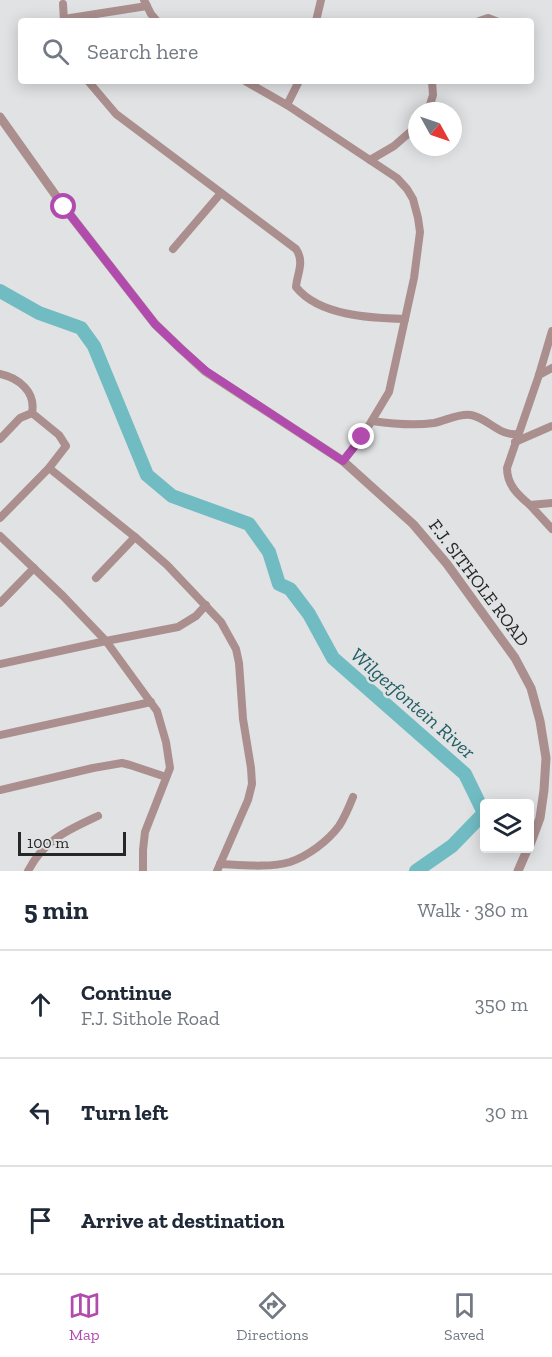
<!DOCTYPE html>
<html lang="en">
<head>
<meta charset="utf-8">
<style>
  body { margin:0; font-family:"Zilla Slab",serif; background:#f6f6f7; color:#1f2937 }
  .controls { position:absolute; right:18px; bottom:18px; display:grid; overflow:hidden; border-radius:6px; box-shadow:0 3px 15px #0003 }
  .controls button { width:54px; height:54px; display:grid; place-items:center; padding:0; border:0; border-bottom:2px solid #e0e1e3; background:#fff; color:#1f2937; font:30px sans-serif }
  .compass { position:absolute; left:408px; top:102px; width:54px; height:54px; border-radius:50%; background:#fff; box-shadow:0 3px 15px #0003; rotate:130deg }
  .scale { position:absolute; left:18px; bottom:15px; width:108px; box-sizing:border-box; padding-left:6px; border:3px solid #262727; border-top:0; font-size:16px; line-height:21px; white-space:nowrap; color:#262727; -webkit-text-stroke:4px #e1e2e3; paint-order:stroke }
  .stop { position:absolute; width:18px; height:18px; margin:-14px; border:4px solid #b24bae; border-radius:50%; background:#fff }
  .stop.end { background:#b24bae; border-color:#fff; box-shadow:0 2px 6px #0008 }
  .list { margin:0; padding:0; list-style:none }
  h2 { display:flex; justify-content:space-between; align-items:center; height:78px; margin:0; padding:0 24px; font-size:26px }
  h2 small { font-size:20px; font-weight:400; color:#747a83 }
  .list li { display:grid; grid-template-columns:39px 1fr auto; gap:18px; align-items:center; box-sizing:border-box; height:108px; padding:0 24px; border-top:2px solid #e0e1e3 }
  .list b { display:block; font-size:22px; white-space:nowrap }
  .list p { margin:0; font-size:20px; white-space:nowrap; color:#747a83 }
  .list em { font-size:20px; font-style:normal; color:#747a83 }
  .icon { flex:none; width:33px; height:33px; fill:none; stroke:currentColor; stroke-width:2; stroke-linecap:round; stroke-linejoin:round }
  .map { position:relative; flex:none; width:552px; height:871px; overflow:hidden }
  .search { position:absolute; background:#fff; box-shadow:0 3px 15px #0003; left:18px; right:18px; top:18px; height:66px; display:flex; align-items:center; gap:15px; box-sizing:border-box; padding:0 21px; border-radius:6px; color:#747a83; font-size:22px }
  .sheet { height:402px; background:#fff }
  nav { display:flex; justify-content:space-around; align-items:center; box-sizing:border-box; height:84px; border-top:2px solid #e0e1e3; background:#fff; font-size:16px; color:#747a83 }
  nav a { display:grid; justify-items:center; gap:3px }
  nav .on { color:#b24bae }
  .map>svg:first-child { display:block }
  .lines { fill:none; stroke-linecap:round; stroke-linejoin:round }
  .river { stroke:#71bcc3; stroke-width:14 }
  .minor { stroke:#ab8f8f; stroke-width:8 }
  .tertiary { stroke:#ab8f8f; stroke-width:9 }
  .route { stroke:#b24bae; stroke-width:8 }
  .labels { text-anchor:middle; dominant-baseline:central; stroke-width:5; stroke-linejoin:round; paint-order:stroke }
  .street-label { font-size:18px; fill:#262727; stroke:#e1e2e3 }
  .water-label { font-size:20px; font-style:italic; fill:#205f65; stroke:#e1e2e3 }
</style>
</head>
<body>
<div class="map">
<svg width="552" height="871" viewBox="0 0 552 871">
  <rect width="100%" height="100%" fill="#e1e2e3"/>
  <g class="lines">
    <polyline class="river" points="0,291 39,313 81,328 94,346 147,475 172,496 249,524 269,552 279,584 290,589 309,614 333,658 465,774 484,813 452,846 416,871"/>
    <g class="minor">
      <polyline points="144,0 151,14 157,21"/>
      <polyline points="63,4 64,21"/>
      <polyline points="64,19 147,6"/>
      <polyline points="316,21 321,0"/>
      <polyline points="479,21 488,18 496,21"/>
      <path d="M88 81 116 114 296 249C305 262 297 274 296 287 319 316 371 318 405 319"/>
      <polyline points="245,81 287,105 397,178 407,189 413,199 418,218 420,232 414,278 389,392 362,437 343,461"/>
      <polyline points="287,105 299,81"/>
      <polyline points="428,111 433,95 432,81"/>
      <polyline points="370,160 394,146 417,126"/>
      <polyline points="173,249 221,193"/>
      <path d="M0 374C19 378 36 392 32 413L59 435 66 446 49 468 0 518"/>
      <polyline points="539,375 552,368"/>
      <path d="M372 421C393 424 413 426 434 423 445 421 459 413 471 415 488 418 498 436 518 434"/>
      <polyline points="0,439 20,418 32,413"/>
      <polyline points="515,442 552,426"/>
      <polyline points="49,468 135,537 167,565 221,622 236,649 239,663 243,719 251,768 252,784 248,800 217,871"/>
      <polyline points="552,503 530,505 552,529"/>
      <path d="M530 505C518 495 507 485 507 468L539 375 552 331"/>
      <polyline points="0,536 63,596 106,641 157,711 166,742 170,768 145,832 143,850 143,871"/>
      <polyline points="96,578 135,537"/>
      <polyline points="0,603 34,568"/>
      <polyline points="0,664 106,641 178,627 196,616 206,605"/>
      <polyline points="0,735 151,702"/>
      <polyline points="0,790 93,768 122,763 130,765 166,777"/>
      <path d="M220 864C241 865 270 868 290 862 308 856 328 841 339 826 345 817 349 807 353 797"/>
      <path d="M28 871C44 840 68 830 98 816"/>
    </g>
    <g class="tertiary">
      <polyline points="0,117 64,207 155,324 180,348 205,371 343,461 413,524 447,564 515,658 531,688 540,721 546,758 544,790 540,818 530,845"/>
      <polyline points="518,871 528,848"/>
    </g>
  </g>
  <g class="lines">
    <polyline class="route" points="64,207 155,324 180,348 206,371 343,461 362,437"/>
  </g>
  <g class="labels">
    <g class="street-label">
      <text transform="translate(479 583) rotate(53)">F.J. SITHOLE ROAD</text>
    </g>
    <g class="water-label">
      <text transform="translate(413 703) rotate(41)">Wilgerfontein River</text>
    </g>
  </g>
</svg>
<div class="controls">
<button><svg class="icon" aria-label="layers" viewBox="0 0 24 24"><path d="M12 4l9 5-9 5-9-5zM3 14l9 5 9-5"/></svg></button>
</div>
<svg class="compass" viewBox="-18 -18 36 36"><path d="M0-13l5 13h-10z" fill="#e53935"/><path d="M0 13l5-13h-10z" fill="#747a83"/></svg>
<div class="scale">100 m</div>
<div class="stop" style="left:64px;top:207px"></div>
<div class="stop end" style="left:362px;top:437px"></div>
<div class="search"><svg class="icon" aria-label="search" viewBox="0 0 24 24"><circle cx="10" cy="10" r="6"/><path d="M15 15l6 6"/></svg>Search here</div>
</div>
<section class="sheet">
<h2>5 min<small>Walk · 380 m</small></h2>
<ul class="list">
<li><svg class="icon" aria-label="ahead" viewBox="0 0 24 24"><path d="M12 20V5M6 11l6-6 6 6"/></svg><div><b>Continue</b><p>F.J. Sithole Road</p></div><em>350 m</em></li>
<li><svg class="icon" aria-label="left" viewBox="0 0 24 24"><path d="M17 20v-9H6M10 6l-5 5 5 5"/></svg><div><b>Turn left</b></div><em>30 m</em></li>
<li><svg class="icon" aria-label="arrive" viewBox="0 0 24 24"><path d="M6 21V4h12l-3 4 3 4H6"/></svg><div><b>Arrive at destination</b></div></li>
</ul>
</section>
<nav>
<a class="on"><svg class="icon" aria-label="map" viewBox="0 0 24 24"><path d="M3 6l6-2 6 2 6-2v14l-6 2-6-2-6 2zM9 4v14M15 6v14"/></svg>Map</a>
<a><svg class="icon" aria-label="directions" viewBox="0 0 24 24"><path d="M12 3l9 9-9 9-9-9zM9 14v-3h6M13 9l2 2-2 2"/></svg>Directions</a>
<a><svg class="icon" aria-label="saved" viewBox="0 0 24 24"><path d="M7 4h10v16l-5-4-5 4z"/></svg>Saved</a>
</nav>
</body>
</html>
